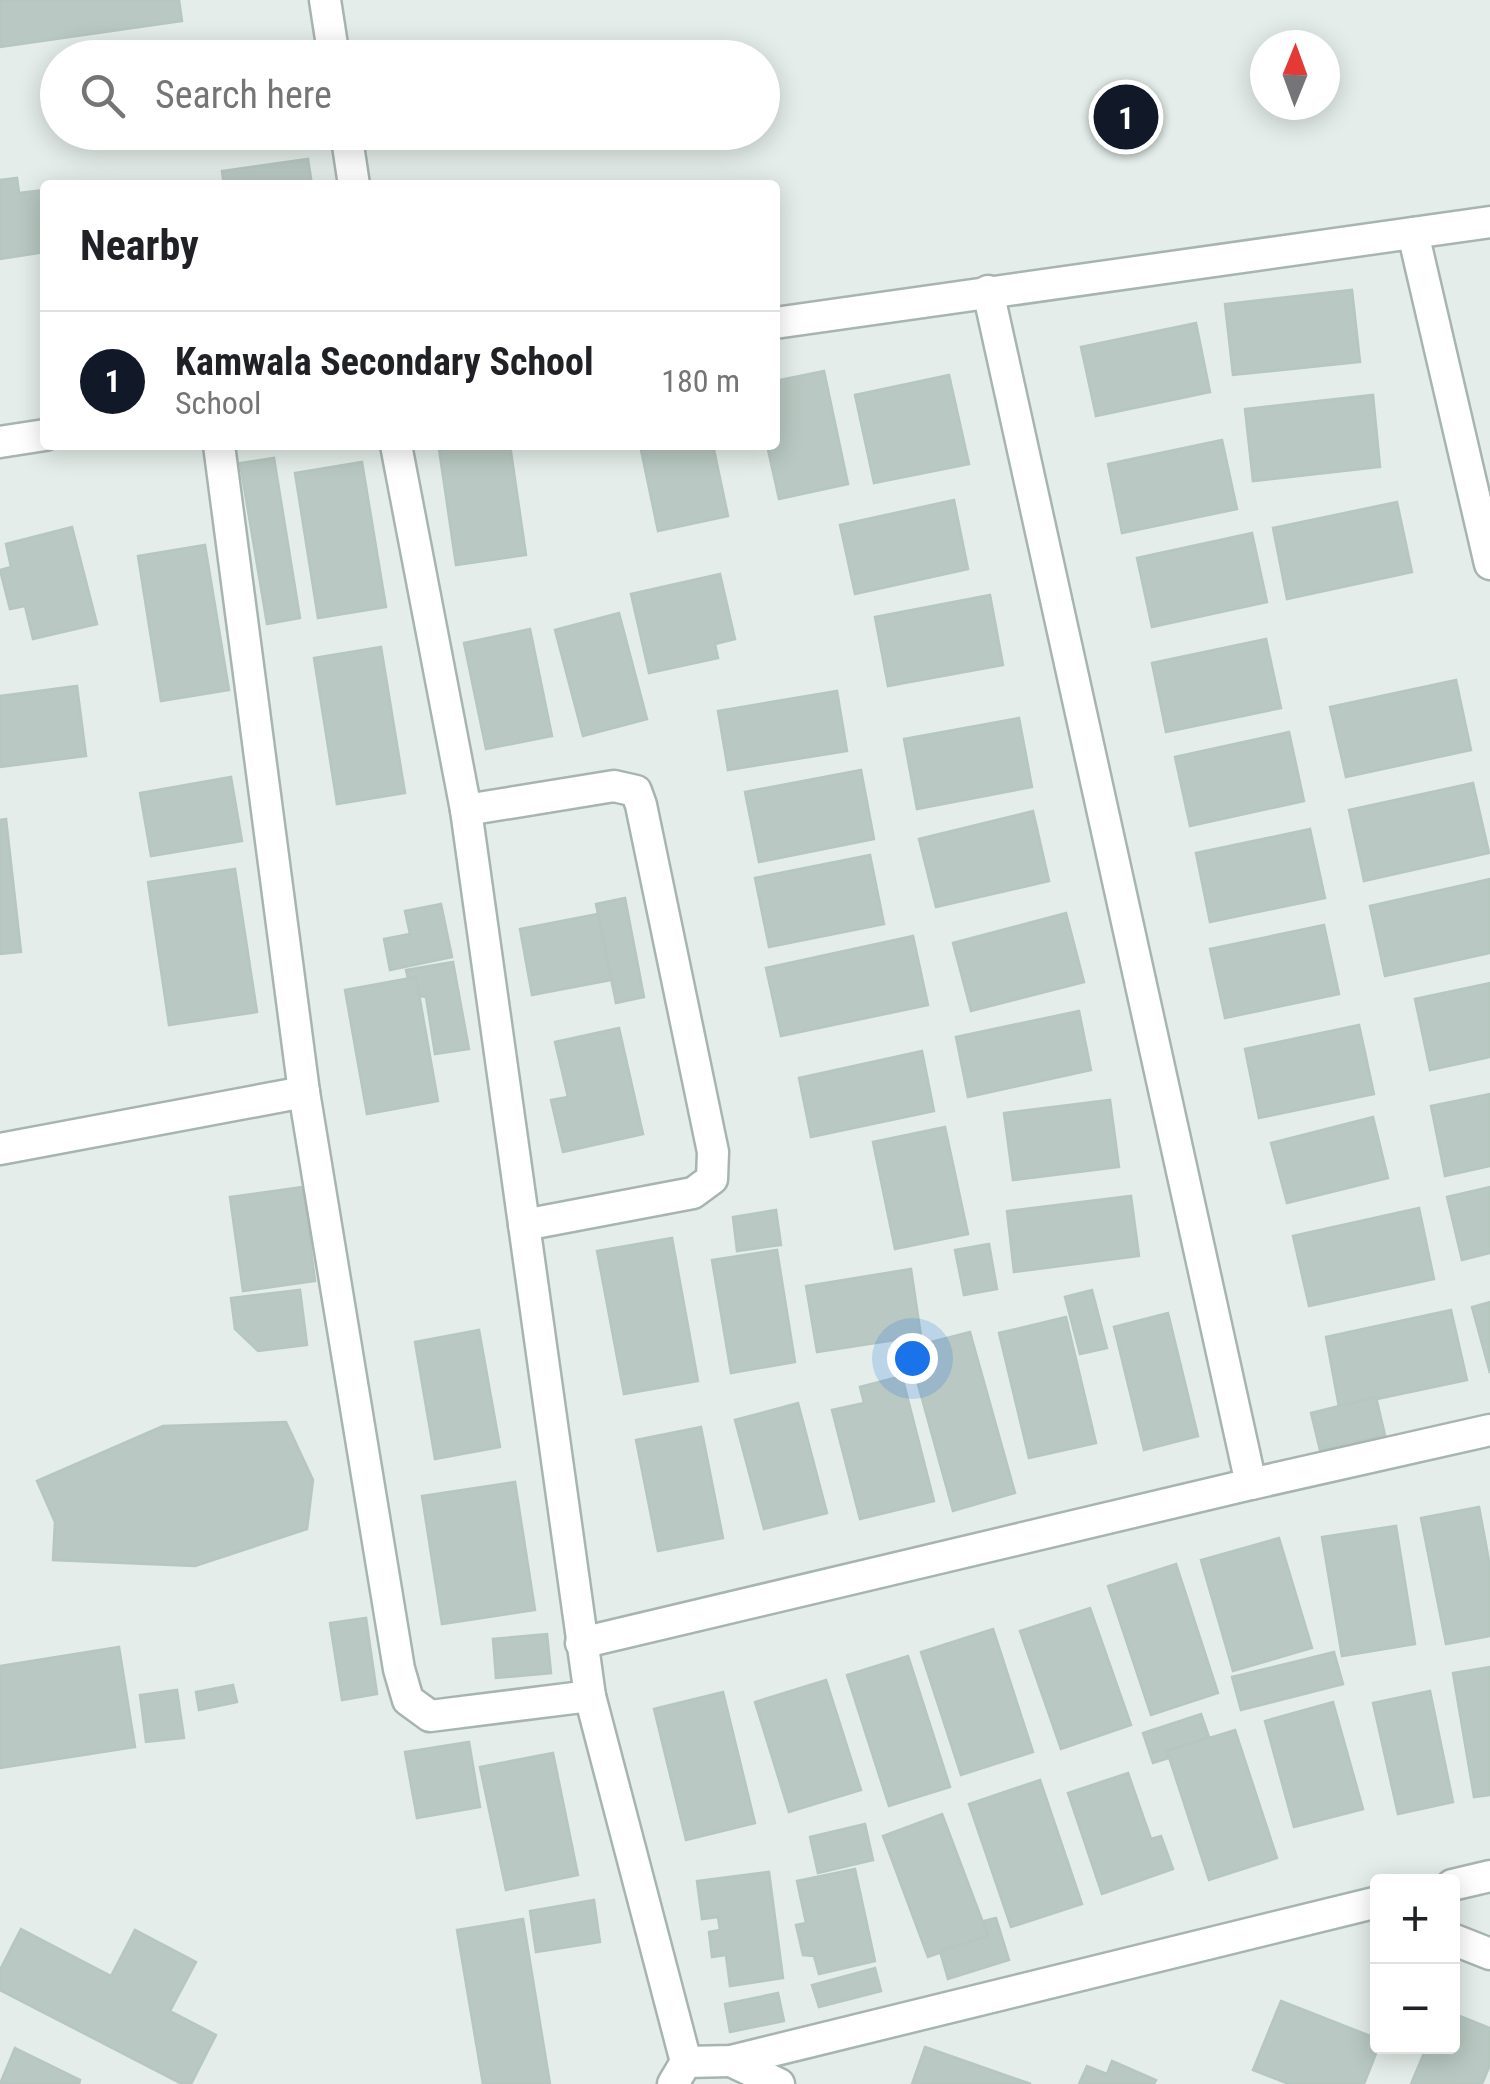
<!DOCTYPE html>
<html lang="en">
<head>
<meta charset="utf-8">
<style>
  body { margin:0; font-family:"Roboto Condensed",sans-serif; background:#f2f2f2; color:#202124 }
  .controls { position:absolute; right:30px; bottom:30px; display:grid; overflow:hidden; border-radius:10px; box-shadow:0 5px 25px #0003 }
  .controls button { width:90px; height:90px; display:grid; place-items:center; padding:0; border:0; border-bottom:2px solid #e0e0e0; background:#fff; color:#202124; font:50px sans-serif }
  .compass { position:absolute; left:1250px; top:30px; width:90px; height:90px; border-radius:50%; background:#fff; box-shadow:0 5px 25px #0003; rotate:1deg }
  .you { position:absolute; left:912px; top:1358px; width:35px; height:35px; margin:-25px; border:8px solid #fff; border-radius:50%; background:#1a73e8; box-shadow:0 0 0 15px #1a73e833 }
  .badge { display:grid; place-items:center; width:65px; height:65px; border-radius:50%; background:#111827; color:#fff; font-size:32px; font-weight:700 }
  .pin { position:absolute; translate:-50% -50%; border:5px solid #fff; box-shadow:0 2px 10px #0006 }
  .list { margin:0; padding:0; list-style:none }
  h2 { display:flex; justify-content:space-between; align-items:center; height:130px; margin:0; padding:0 40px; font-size:42px }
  h2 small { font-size:32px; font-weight:400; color:#757577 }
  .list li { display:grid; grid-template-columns:65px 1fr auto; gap:30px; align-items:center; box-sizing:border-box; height:140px; padding:0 40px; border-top:2px solid #e0e0e0 }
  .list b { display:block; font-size:38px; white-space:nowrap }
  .list p { margin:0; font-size:32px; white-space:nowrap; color:#757577 }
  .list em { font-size:32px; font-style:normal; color:#757577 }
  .icon { flex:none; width:55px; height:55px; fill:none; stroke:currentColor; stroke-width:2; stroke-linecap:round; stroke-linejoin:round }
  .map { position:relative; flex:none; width:1490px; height:2084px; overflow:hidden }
  .search { position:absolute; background:#fff; box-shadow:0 5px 25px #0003; left:40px; top:40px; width:740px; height:110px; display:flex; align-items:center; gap:25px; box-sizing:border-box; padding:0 35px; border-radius:55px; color:#757577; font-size:38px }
  .panel { position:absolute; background:#fff; box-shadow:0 5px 25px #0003; left:40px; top:180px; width:740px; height:270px; border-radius:10px }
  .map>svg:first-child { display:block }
  .building { fill:#b9c8c2; stroke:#b6c6c0; stroke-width:2.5 }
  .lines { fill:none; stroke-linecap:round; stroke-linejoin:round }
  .minor-casing { stroke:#a7b5b0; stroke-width:35 }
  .minor { stroke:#fff; stroke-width:30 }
</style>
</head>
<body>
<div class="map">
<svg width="1490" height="2084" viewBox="0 0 1490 2084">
  <rect width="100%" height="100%" fill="#e4ede9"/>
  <g class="building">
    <polygon points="0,0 179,0 182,21 0,47"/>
    <polygon points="308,159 312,185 224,185 222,171"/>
    <polygon points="17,178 19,193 45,190 45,252 0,259 0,180"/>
    <polygon points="1352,290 1360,362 1233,375 1225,304"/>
    <polygon points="1196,323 1210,392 1096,416 1081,347"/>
    <polygon points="824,371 848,484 779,499 767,445 775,445 775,381"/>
    <polygon points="949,375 969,464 874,483 855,395"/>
    <polygon points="1373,395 1380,467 1253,481 1245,409"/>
    <polygon points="1222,440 1237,509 1122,533 1108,464"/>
    <polygon points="471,445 510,445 526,555 456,565 439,449"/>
    <polygon points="640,445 713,445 728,516 658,531"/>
    <polygon points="274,458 300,618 267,624 240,463"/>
    <polygon points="362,462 386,607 318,618 295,473"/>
    <polygon points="954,500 968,569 855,594 840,525"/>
    <polygon points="1397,502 1412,572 1287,599 1273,528"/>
    <polygon points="72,527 97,624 33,639 25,606 10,609 0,570 11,567 6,544"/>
    <polygon points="1252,533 1267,602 1152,627 1137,558"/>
    <polygon points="205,545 229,690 161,701 138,556"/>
    <polygon points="720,574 735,639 715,644 718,658 649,673 631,594"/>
    <polygon points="990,595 1003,665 888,686 875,617"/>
    <polygon points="619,613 647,719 583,736 555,630"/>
    <polygon points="530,629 552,736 486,749 464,643"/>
    <polygon points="1266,639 1281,708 1166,732 1152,663"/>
    <polygon points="381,647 405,793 337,804 314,658"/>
    <polygon points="1456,680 1471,750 1346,777 1330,707"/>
    <polygon points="77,686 86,756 0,767 0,696"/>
    <polygon points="837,691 847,751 728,770 718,711"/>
    <polygon points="1019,718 1032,787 917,809 904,739"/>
    <polygon points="1289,732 1304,801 1190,826 1175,757"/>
    <polygon points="861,770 874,839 759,862 745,792"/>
    <polygon points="231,777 242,841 151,856 140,793"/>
    <polygon points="1473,783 1489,853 1364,881 1349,810"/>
    <polygon points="1033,811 1049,881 936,907 919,839"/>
    <polygon points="6,819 21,952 0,954 0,820"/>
    <polygon points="1310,829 1325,898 1210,922 1196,853"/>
    <polygon points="870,855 884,924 769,947 755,878"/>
    <polygon points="235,869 257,1012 169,1025 148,882"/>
    <polygon points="1490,879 1490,953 1385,976 1370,906"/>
    <polygon points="625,898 644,997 616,1003 596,904"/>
    <polygon points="441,904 452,957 390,970 384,939 410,934 405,911"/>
    <polygon points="1066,913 1084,982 971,1011 953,943"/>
    <polygon points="598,914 611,980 532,995 520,929"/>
    <polygon points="1324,925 1339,994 1225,1018 1210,949"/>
    <polygon points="913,936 928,1005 781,1036 766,968"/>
    <polygon points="453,962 469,1049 435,1054 426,997 419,996 416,977 408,979 406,970"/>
    <polygon points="416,977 438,1101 367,1114 345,990"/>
    <polygon points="1490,983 1490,1057 1430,1070 1415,999"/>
    <polygon points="1079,1011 1091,1070 968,1097 956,1037"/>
    <polygon points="1359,1025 1374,1094 1259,1118 1245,1049"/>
    <polygon points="619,1028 643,1134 563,1152 551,1100 568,1097 555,1042"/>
    <polygon points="922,1051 934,1111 811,1137 799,1078"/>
    <polygon points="1490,1094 1490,1166 1445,1176 1431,1106"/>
    <polygon points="1110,1100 1119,1167 1013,1180 1004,1113"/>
    <polygon points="1373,1117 1388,1178 1287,1203 1271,1143"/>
    <polygon points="945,1127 968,1234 895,1249 873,1142"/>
    <polygon points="303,1187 315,1281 243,1291 230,1197"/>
    <polygon points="1490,1187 1490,1253 1462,1260 1447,1197"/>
    <polygon points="1131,1196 1139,1256 1014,1272 1007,1211"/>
    <polygon points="1419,1208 1434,1279 1309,1306 1293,1236"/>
    <polygon points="776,1210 781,1245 737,1251 733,1217"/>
    <polygon points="672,1238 698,1381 624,1394 597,1251"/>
    <polygon points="989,1244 997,1289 964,1295 955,1250"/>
    <polygon points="777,1250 795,1362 731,1373 712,1260"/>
    <polygon points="911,1269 921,1336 817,1352 806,1286"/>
    <polygon points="300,1290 307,1345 258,1351 235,1329 231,1298"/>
    <polygon points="1092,1290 1107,1348 1080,1354 1065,1297"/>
    <polygon points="1490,1302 1490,1373 1472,1307"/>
    <polygon points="1451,1310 1467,1380 1339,1407 1326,1337"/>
    <polygon points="1168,1313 1198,1436 1144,1450 1114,1327"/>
    <polygon points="1066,1317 1096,1443 1029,1458 999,1333"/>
    <polygon points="479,1330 500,1447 435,1459 415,1342"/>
    <polygon points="970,1332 1015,1493 953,1511 908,1348"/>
    <polygon points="902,1376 934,1501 860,1519 832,1410 864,1403 860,1387"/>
    <polygon points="1376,1397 1385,1435 1320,1450 1311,1413"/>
    <polygon points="798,1403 827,1513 764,1529 735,1420"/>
    <polygon points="286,1422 313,1480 307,1529 195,1566 53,1560 55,1522 37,1481 163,1426"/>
    <polygon points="701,1427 723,1538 658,1551 636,1440"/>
    <polygon points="515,1482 535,1610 442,1624 422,1496"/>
    <polygon points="1479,1507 1490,1566 1490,1636 1446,1644 1421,1518"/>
    <polygon points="1396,1526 1415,1644 1342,1656 1322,1537"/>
    <polygon points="1279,1538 1312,1648 1233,1671 1201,1560"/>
    <polygon points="1176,1564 1218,1693 1151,1715 1108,1586"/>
    <polygon points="1090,1608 1131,1725 1061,1749 1020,1631"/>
    <polygon points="366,1618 377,1694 342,1700 330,1623"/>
    <polygon points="993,1629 1033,1752 961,1775 921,1652"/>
    <polygon points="547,1634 551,1673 496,1678 493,1639"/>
    <polygon points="119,1647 135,1747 0,1768 0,1666"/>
    <polygon points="1334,1652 1343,1684 1241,1710 1232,1677"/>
    <polygon points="908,1656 950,1787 889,1806 847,1675"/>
    <polygon points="1490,1667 1490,1795 1474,1797 1453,1673"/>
    <polygon points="826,1680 861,1790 789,1812 755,1702"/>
    <polygon points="233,1685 237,1702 199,1710 196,1692"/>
    <polygon points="177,1690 184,1738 146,1742 140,1695"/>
    <polygon points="1430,1691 1453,1802 1398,1814 1373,1703"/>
    <polygon points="723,1692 755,1823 686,1840 654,1709"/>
    <polygon points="1333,1702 1363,1809 1294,1827 1265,1721"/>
    <polygon points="1201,1714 1209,1737 1167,1751 1169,1758 1153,1763 1143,1733"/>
    <polygon points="1235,1730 1277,1858 1209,1880 1167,1751"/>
    <polygon points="469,1742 480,1807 417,1818 405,1752"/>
    <polygon points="553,1753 578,1875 506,1890 480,1767"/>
    <polygon points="1128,1773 1151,1839 1161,1836 1173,1869 1102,1894 1068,1793"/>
    <polygon points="1040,1780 1082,1904 1011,1927 969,1804"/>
    <polygon points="942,1814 988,1936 928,1957 883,1836"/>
    <polygon points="865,1824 873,1860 818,1873 810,1837"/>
    <polygon points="855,1869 875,1961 819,1974 814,1956 803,1955 796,1925 806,1923 797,1881"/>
    <polygon points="769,1872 783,1978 730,1986 726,1955 712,1957 709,1932 720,1930 718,1917 702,1919 697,1881"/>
    <polygon points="594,1900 600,1942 536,1952 530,1911"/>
    <polygon points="996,1918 1009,1960 948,1979 940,1951 988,1936 984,1921"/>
    <polygon points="523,1919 550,2084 483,2084 457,1930"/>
    <polygon points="21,1929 111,1976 135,1930 196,1962 170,2011 216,2035 191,2084 182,2084 0,1990 0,1970"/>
    <polygon points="875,1968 881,1991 819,2007 812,1985"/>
    <polygon points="778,1993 784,2021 730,2032 725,2004"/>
    <polygon points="1281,2001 1378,2039 1379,2046 1364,2084 1289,2084 1253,2070"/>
    <polygon points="1452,2013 1490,2028 1490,2065 1482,2084 1411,2084 1427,2046 1452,2046"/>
    <polygon points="925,2047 1031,2084 912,2084"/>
    <polygon points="15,2048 80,2080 79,2084 0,2084"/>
    <polygon points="1112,2061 1156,2080 1154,2084 1079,2084 1087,2066 1107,2074"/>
  </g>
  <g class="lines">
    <g class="minor-casing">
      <g id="minor">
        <polyline points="325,0 334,58"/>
        <polyline points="346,132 354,185"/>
        <polyline points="1413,233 1490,564"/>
        <polyline points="775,323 1490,222"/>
        <polyline points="0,442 45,435"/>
        <polyline points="219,445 304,1092 399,1669 408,1700 430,1716 590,1696"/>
        <polyline points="396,445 466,810 590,1696 686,2062 673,2084"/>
        <polyline points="466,810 614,786 636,791 641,805 713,1152 712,1179 693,1193 524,1225"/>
        <polyline points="0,1149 304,1092"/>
        <polyline points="1251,1484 1490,1430"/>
        <polyline points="581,1643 1251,1484 988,291"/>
        <polyline points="1452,1885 1490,1876"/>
        <polyline points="1452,1939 1490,1954"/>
        <polyline points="731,2061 779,2084"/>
        <polyline points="686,2062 731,2061 1378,1902"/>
      </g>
    </g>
    <use href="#minor" class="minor"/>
  </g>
</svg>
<div class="controls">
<button>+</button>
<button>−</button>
</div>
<svg class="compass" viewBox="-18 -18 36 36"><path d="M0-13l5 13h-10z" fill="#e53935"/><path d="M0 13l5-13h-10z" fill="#757577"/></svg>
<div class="you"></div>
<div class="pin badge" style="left:1126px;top:117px">1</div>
<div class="search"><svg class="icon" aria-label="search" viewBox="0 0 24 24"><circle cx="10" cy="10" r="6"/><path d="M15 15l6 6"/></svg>Search here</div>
<section class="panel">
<h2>Nearby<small></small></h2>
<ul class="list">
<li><span class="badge">1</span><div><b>Kamwala Secondary School</b><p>School</p></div><em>180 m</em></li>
</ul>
</section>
</div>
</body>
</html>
